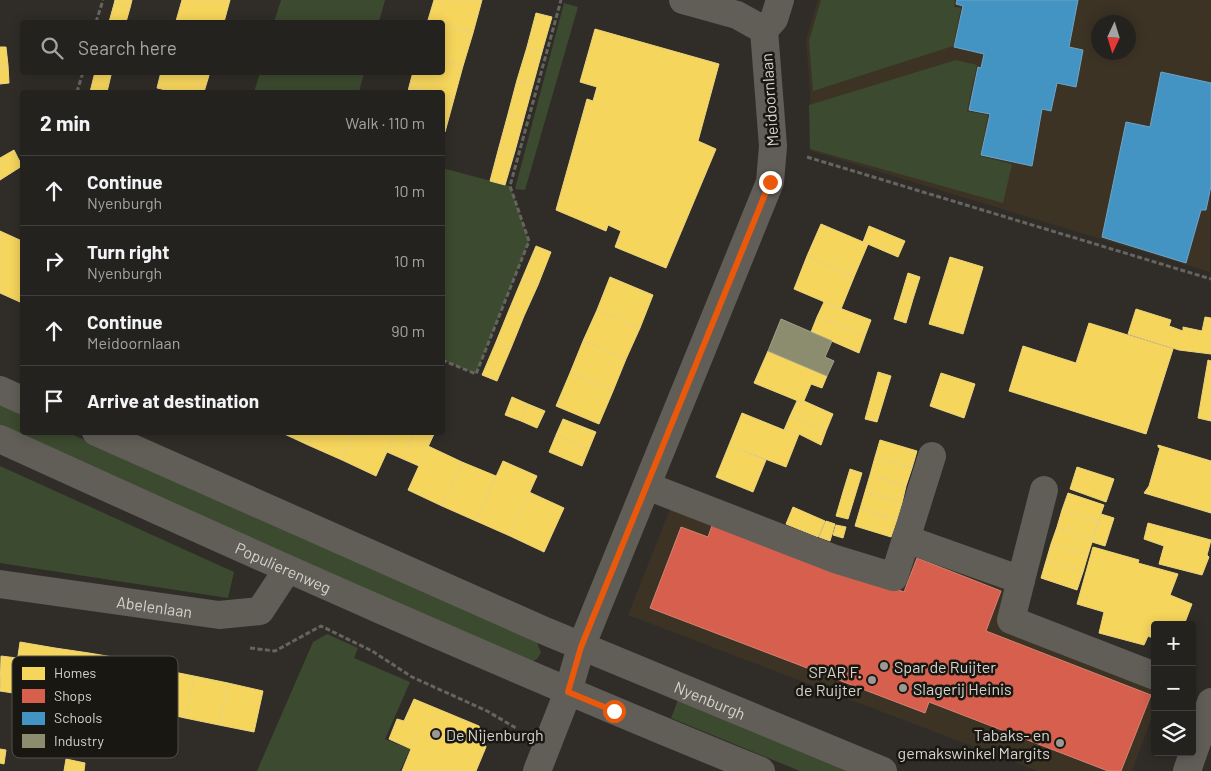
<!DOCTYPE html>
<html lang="en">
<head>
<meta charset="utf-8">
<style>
  body { margin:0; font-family:Barlow,sans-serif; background:#302f2b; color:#f1f3f6 }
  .controls { position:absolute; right:15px; bottom:15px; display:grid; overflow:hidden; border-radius:5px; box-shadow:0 2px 12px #0003 }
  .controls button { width:45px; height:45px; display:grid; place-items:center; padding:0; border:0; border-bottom:1px solid #413f3c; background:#24221e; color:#f1f3f6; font:25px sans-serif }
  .compass { position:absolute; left:1091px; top:15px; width:45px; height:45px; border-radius:50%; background:#24221e; box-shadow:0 2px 12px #0003; rotate:184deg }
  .stop { position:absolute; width:15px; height:15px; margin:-11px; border:4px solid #ea580c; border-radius:50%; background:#fff }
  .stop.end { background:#ea580c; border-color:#fff; box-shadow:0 1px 5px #0008 }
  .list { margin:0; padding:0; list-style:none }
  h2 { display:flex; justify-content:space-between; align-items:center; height:65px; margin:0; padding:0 20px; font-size:21px }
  h2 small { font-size:16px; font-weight:400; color:#a3a4a4 }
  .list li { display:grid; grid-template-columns:32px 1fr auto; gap:15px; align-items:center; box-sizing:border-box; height:70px; padding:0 20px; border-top:1px solid #413f3c }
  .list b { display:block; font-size:19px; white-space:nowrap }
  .list p { margin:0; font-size:16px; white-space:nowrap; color:#a3a4a4 }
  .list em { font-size:16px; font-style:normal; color:#a3a4a4 }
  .icon { flex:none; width:28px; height:28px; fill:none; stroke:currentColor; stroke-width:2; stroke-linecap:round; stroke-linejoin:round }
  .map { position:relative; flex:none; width:1211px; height:771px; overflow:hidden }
  .search { position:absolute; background:#24221e; box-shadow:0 2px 12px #0003; left:20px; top:20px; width:425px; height:55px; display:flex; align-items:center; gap:12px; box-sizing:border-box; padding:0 18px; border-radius:5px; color:#a3a4a4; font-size:19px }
  .panel { position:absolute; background:#24221e; box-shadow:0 2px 12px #0003; left:20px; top:90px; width:425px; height:345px; border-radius:5px }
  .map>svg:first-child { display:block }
  .built { fill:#3c3325; fill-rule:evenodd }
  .green { fill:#3c4a2f }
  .homes { fill:#f6d55c; stroke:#ecd47e }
  .shops { fill:#d6604d; stroke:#d68273 }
  .schools { fill:#4393c3; stroke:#6fa6c6 }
  .industry { fill:#8c8c6e; stroke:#a2a18a }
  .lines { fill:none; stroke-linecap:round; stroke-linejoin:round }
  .path { stroke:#66645f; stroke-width:3; stroke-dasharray:5 2.5; stroke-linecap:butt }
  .minor { stroke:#605e57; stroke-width:28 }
  .route { stroke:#ea580c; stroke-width:6 }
  .poi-dot { fill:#9c9893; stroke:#191712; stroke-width:2 }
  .labels { text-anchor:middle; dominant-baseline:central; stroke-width:5; stroke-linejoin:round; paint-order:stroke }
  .street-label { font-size:16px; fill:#d6d2cc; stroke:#191712 }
  .poi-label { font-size:16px; fill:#d6d2cc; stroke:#191712; text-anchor:start }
  .key { fill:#191712; stroke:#524f4a; stroke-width:1 }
  .key-label { font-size:14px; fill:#d6d2cc }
</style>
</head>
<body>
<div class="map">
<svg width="1211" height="771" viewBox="0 0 1211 771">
  <rect width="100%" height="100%" fill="#302d28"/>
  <g class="built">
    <path d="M818 0H1211L1210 272 811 151 810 90 806 40ZM1098 22H1128V52H1098Z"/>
    <polygon points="676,494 902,574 911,549 1012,586 1004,609 1155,664 1155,708 1132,771 1038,771 628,615"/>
  </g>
  <g class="green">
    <polygon points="281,0 385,0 379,22 274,22"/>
    <polygon points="821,0 955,0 954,7 961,8 953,46 813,91 809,41"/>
    <polygon points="564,3 578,7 525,190 515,189"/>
    <polygon points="956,60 977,65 967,111 988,115 980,156 1012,164 1003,203 810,149 809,105"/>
    <polygon points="260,73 260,72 364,73 359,92 254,92"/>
    <polygon points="442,168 510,186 529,241 476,374 443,360"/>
    <polygon points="0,402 22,412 22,432 69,433 537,642 541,653 537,659 531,662 0,426"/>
    <polygon points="0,466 234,572 228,598 0,563"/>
    <polygon points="327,634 358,648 354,658 410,682 385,739 410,749 400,771 257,771 313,642"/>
    <polygon points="678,700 852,771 800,771 671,718"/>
  </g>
  <g class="homes">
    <polygon points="115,0 132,0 130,8 114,4"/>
    <polygon points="182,0 230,0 224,22 181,22 176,21"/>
    <polygon points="434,0 482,0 473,33 428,20"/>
    <polygon points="114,4 130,8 126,22 109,22"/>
    <polygon points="536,13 552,17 542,52 527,47"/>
    <polygon points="442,24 473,33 463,66 442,60"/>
    <polygon points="595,29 719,64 698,141 716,149 666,268 615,247 621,231 608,225 606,231 556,210 587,99 593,101 597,87 580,82"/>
    <polygon points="0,47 6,47 8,65 0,66"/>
    <polygon points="527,47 542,52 533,85 517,80"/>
    <polygon points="442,60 463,66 454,99 442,96 442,92 431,92 409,87 413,72 442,72"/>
    <polygon points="8,65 9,83 0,84 0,66"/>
    <polygon points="95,72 111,75 107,92 90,92"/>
    <polygon points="161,72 210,72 204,92 175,92 157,88"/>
    <polygon points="517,80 533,85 524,118 508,114"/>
    <polygon points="409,87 431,92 408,92"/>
    <polygon points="442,96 454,99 445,132 442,131"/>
    <polygon points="508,114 524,118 515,151 499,147"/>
    <polygon points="499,147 515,151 505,185 490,181"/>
    <polygon points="14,150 22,166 0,180 0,158"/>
    <polygon points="821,224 868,244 854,277 807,256"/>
    <polygon points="869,226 905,241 898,257 863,242"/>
    <polygon points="0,231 22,241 22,296 20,302 0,293"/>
    <polygon points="536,246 551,252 538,285 522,279"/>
    <polygon points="807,256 854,277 841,309 794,289"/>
    <polygon points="950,257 983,267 963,334 929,324"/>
    <polygon points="908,273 920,277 913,299 901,296"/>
    <polygon points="610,277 653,295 640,328 597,310"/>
    <polygon points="522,279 538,285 524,316 509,310"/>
    <polygon points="901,296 913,299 906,323 894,319"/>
    <polygon points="824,302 871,320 865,336 817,317"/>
    <polygon points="1136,309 1171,320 1169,326 1183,331 1183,327 1202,331 1205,317 1211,318 1211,354 1179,350 1128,334"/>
    <polygon points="509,310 524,316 511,348 496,342"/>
    <polygon points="597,310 640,328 626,359 583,341"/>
    <polygon points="817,317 865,336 859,353 811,332"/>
    <polygon points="1089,323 1173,349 1146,434 1009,391 1023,346 1076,363"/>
    <polygon points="583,341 626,359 613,391 570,373"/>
    <polygon points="496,342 511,348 497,381 482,375"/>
    <polygon points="768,351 827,376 822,388 811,384 803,403 754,383"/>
    <polygon points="1208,360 1211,361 1211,421 1198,418"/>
    <polygon points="878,372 891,376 877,422 865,419"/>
    <polygon points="570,373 613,391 599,424 556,406"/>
    <polygon points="941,373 975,384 964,418 930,406"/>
    <polygon points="512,397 528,404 521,421 505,415"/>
    <polygon points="797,401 803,403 804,401 833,414 826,431 790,416"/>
    <polygon points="528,404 545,411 537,428 521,421"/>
    <polygon points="742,413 784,430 799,434 786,467 729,445"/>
    <polygon points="790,416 826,431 821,445 799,434 784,430"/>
    <polygon points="563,419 596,432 589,449 556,435"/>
    <polygon points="280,432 314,432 308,445"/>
    <polygon points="314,432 354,432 342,460 308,445"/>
    <polygon points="354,432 396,432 376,476 342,460"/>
    <polygon points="396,432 415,432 403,459 387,452"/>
    <polygon points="415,432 435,432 419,466 403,459"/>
    <polygon points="556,435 589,449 582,466 549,452"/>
    <polygon points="880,440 917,451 912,468 875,457"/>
    <polygon points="729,445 766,460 753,492 716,477"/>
    <polygon points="1158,445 1211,461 1211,513 1144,493 1149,486 1160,448 1158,447"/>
    <polygon points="428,446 462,462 442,506 408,490"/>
    <polygon points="875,457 912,468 906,486 870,475"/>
    <polygon points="503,461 537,476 510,536 476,521"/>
    <polygon points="462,462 496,476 476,521 442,506"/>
    <polygon points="1077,467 1114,479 1106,502 1070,489"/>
    <polygon points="850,469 862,473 855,496 843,492"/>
    <polygon points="870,475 906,486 902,503 865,492"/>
    <polygon points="529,492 564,508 544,552 510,536"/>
    <polygon points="843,492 855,496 848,519 836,516"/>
    <polygon points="865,492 902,503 897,520 860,509"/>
    <polygon points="1068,493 1104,505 1098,522 1062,510"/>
    <polygon points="793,507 825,521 818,537 786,524"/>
    <polygon points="860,509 897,520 891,537 855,526"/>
    <polygon points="1062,510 1098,522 1093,539 1057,527"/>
    <polygon points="1101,514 1114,518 1105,546 1092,542"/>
    <polygon points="826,521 835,524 830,541 819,537"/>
    <polygon points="1148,523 1211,540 1207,555 1209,557 1202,575 1159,564 1164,546 1144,539"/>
    <polygon points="836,525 846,527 843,538 833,535"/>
    <polygon points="1057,527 1093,539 1088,555 1051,544"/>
    <polygon points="1051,544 1088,555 1083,572 1046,561"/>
    <polygon points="1093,547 1139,560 1138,563 1178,574 1170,595 1192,604 1184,625 1155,625 1155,639 1148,636 1144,645 1099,633 1104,612 1077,604"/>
    <polygon points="1046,561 1083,572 1077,590 1041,578"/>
    <polygon points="20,642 55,648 49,689 14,684"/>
    <polygon points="55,648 89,653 83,695 49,689"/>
    <polygon points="89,653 125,659 119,700 83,695"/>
    <polygon points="1,656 17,658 13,693 0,691"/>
    <polygon points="159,669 194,676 185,718 150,710"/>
    <polygon points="194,676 228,683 219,725 185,718"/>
    <polygon points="228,683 263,691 254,732 219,725"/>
    <polygon points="414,699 479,726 486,747 476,771 402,771 411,749 389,739 397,719 404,721"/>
    <polygon points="0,749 6,750 4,764 0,763"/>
    <polygon points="66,759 85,763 84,771 64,771"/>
  </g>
  <polygon class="shops" points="714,520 904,592 917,558 1001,591 986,631 1151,695 1121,771 1108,771 929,702 925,713 650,608 681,527 708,537"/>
  <g class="schools">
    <polygon points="957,0 1078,0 1069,47 1083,50 1076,87 1057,83 1051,111 1042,109 1032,166 981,155 990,114 969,110 978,67 981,68 984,54 954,47 963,6 956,4"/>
    <polygon points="1161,72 1211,83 1211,186 1206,210 1201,210 1186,263 1102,237 1126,122 1150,127"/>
  </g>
  <polygon class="industry" points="781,319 832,341 825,357 834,361 827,376 768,351"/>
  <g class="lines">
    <g class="path">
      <polyline points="96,22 103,0"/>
      <polyline points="77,92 83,72"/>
      <polyline points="807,157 1211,279"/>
      <polyline points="442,360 476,374 529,241 510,186 561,0"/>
      <polyline points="250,648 275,651 321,626 372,651 412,677 487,711 516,728"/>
    </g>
    <g class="minor">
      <polyline points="683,0 737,15 764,30"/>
      <polyline points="0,390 22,400"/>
      <path id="s1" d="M96 432 545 631 883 771"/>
      <path id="s2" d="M0 439C252 554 505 667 761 771"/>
      <polyline points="647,486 835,559 894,577 906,539 1021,580 1011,620 1155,676"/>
      <polyline points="906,539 932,456"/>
      <polyline points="1021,580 1044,490"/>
      <path id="s3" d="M0 584 219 615 260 611 287 570"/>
      <polyline points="537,771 568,692 581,647 770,182 773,146 764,30 774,19 780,0"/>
      <polyline points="1187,771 1211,702"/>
    </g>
  </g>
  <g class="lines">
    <polyline class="route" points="614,711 568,692 581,647 770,182"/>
  </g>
  <g class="poi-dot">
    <circle cx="884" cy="666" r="5"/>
    <circle cx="872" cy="680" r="5"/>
    <circle cx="903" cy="688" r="5"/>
    <circle cx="436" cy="734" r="5"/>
    <circle cx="1060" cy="743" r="5"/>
  </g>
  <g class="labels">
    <g class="street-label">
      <text transform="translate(769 100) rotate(-94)">Meidoornlaan</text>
      <text stroke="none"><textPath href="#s2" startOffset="311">Populierenweg</textPath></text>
      <text stroke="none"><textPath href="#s3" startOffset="156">Abelenlaan</textPath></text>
      <text stroke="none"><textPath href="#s1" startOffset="670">Nyenburgh</textPath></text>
    </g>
    <g class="poi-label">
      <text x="894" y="666">Spar de Ruijter</text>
      <text x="862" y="671" text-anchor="end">SPAR F.<tspan x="862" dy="18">de Ruijter</tspan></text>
      <text x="913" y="688">Slagerij Heinis</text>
      <text x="446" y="734">De Nijenburgh</text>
      <text x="1050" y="734" text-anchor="end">Tabaks- en<tspan x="1050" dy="18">gemakswinkel Margits</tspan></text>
    </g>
  </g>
  <rect x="12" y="656" width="166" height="102" rx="8" class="key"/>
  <rect x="22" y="667" width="23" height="13" fill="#f6d55c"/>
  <rect x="22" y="689" width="23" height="14" fill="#d6604d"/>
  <rect x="22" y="712" width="23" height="13" fill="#4393c3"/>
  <rect x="22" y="734" width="23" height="14" fill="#8c8c6e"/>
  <g class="key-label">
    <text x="54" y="678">Homes</text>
    <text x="54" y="701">Shops</text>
    <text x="54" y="723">Schools</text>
    <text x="54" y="746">Industry</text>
  </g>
</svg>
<div class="controls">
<button>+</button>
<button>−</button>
<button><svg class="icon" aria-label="layers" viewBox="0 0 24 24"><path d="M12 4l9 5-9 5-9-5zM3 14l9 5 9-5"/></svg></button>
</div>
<svg class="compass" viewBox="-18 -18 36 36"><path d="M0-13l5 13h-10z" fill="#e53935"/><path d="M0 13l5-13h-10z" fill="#a3a4a4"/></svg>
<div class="stop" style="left:614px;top:711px"></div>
<div class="stop end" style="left:770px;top:182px"></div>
<div class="search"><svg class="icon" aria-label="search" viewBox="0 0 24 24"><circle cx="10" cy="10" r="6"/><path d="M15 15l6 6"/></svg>Search here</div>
<section class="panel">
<h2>2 min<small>Walk · 110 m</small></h2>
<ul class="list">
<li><svg class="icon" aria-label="ahead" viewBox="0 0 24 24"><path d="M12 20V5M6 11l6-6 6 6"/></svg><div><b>Continue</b><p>Nyenburgh</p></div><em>10 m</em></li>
<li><svg class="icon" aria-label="right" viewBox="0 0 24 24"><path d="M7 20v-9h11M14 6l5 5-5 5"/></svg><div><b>Turn right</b><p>Nyenburgh</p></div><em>10 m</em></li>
<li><svg class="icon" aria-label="ahead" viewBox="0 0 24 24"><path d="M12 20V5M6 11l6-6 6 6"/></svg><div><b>Continue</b><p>Meidoornlaan</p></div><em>90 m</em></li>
<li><svg class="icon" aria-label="arrive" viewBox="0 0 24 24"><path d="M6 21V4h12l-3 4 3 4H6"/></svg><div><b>Arrive at destination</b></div></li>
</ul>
</section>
</div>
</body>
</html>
